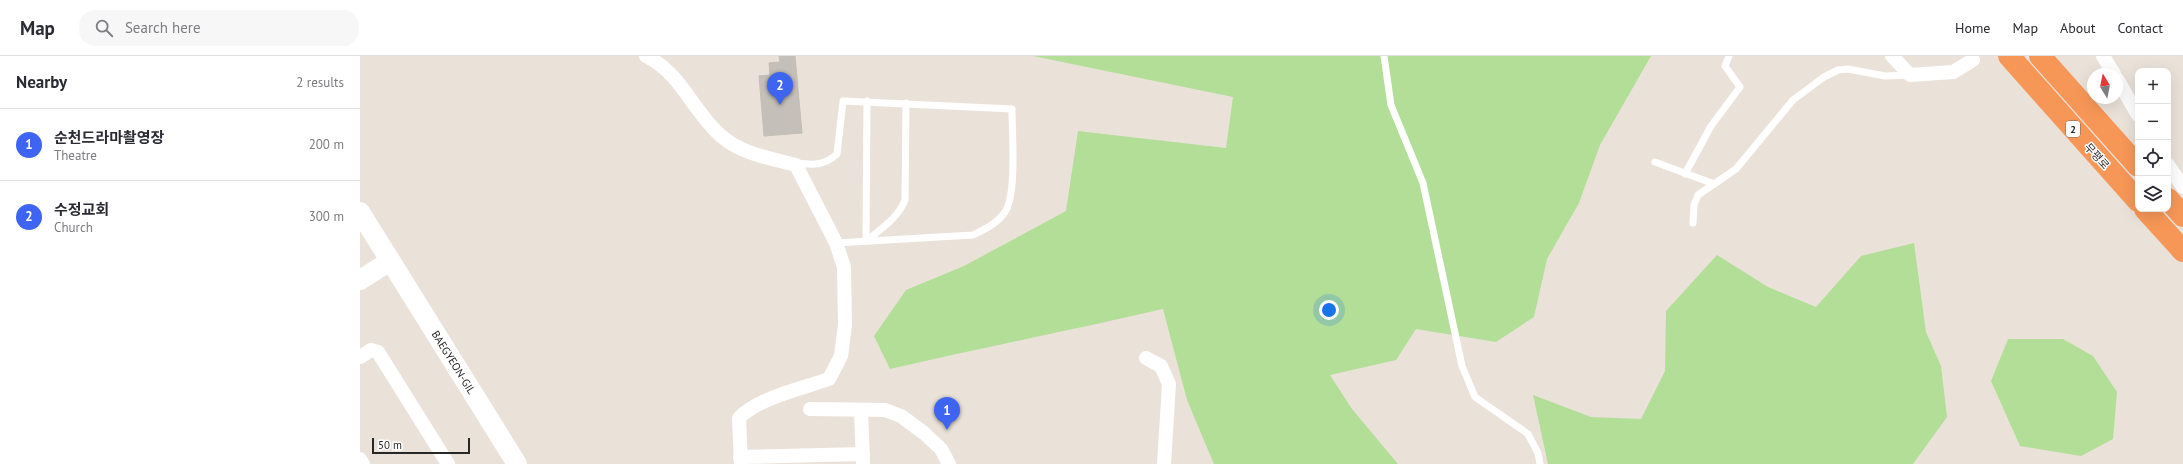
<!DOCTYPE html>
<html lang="en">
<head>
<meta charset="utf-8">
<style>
  body { margin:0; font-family:"PT Sans","Noto Sans KR",sans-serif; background:#f7f7f7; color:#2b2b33 }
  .controls { position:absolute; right:12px; top:12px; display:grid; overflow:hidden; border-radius:8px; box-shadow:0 4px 16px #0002 }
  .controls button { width:36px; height:36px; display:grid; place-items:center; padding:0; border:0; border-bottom:1px solid #e1e1e2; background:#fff; color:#2b2b33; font:20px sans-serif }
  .compass { position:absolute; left:1727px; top:12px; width:36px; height:36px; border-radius:50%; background:#fff; box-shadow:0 4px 16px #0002; rotate:350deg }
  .scale { position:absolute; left:12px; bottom:10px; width:98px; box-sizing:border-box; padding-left:4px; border:2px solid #272727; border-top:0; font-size:11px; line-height:14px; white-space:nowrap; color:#272727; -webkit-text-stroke:3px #fff; paint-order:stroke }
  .you { position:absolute; left:969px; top:254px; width:14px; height:14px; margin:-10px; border:3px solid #fff; border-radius:50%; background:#1a73e8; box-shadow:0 0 0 6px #1a73e833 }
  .badge { display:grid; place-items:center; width:26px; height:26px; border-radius:50%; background:#3e65f1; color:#fff; font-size:13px; font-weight:700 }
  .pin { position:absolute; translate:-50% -33px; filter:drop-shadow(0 1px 2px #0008) }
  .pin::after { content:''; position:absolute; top:21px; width:14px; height:12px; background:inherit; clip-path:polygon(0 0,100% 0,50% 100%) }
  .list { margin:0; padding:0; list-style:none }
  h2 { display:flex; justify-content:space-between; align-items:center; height:52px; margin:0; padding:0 16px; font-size:17px }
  h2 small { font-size:13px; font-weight:400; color:#7c7c81 }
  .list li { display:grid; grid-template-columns:26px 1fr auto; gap:12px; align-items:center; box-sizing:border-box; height:72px; padding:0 16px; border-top:1px solid #e1e1e2 }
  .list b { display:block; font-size:15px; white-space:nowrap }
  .list p { margin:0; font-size:13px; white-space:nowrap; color:#7c7c81 }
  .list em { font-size:13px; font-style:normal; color:#7c7c81 }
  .icon { flex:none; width:22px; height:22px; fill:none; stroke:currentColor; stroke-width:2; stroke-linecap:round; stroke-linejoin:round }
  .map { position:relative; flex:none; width:1823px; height:408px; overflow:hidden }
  header { display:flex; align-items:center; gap:24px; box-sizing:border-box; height:56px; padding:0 20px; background:#fff; border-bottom:1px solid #e1e1e2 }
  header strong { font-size:19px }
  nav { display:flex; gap:22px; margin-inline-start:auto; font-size:14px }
  .search { width:280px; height:36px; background:#f7f7f7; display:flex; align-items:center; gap:10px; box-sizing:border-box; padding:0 14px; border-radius:16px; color:#7c7c81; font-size:15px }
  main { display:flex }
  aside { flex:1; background:#fff }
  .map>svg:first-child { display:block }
  .green { fill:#b2de97 }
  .building { fill:#c5bfb9; stroke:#c4beb3 }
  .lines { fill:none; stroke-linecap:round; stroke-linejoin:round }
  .lane { stroke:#fff; stroke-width:7 }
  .street { stroke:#fff; stroke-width:14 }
  .secondary { stroke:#fff; stroke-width:20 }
  .highway { stroke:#f79757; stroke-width:22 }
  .labels { text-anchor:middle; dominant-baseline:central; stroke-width:3; stroke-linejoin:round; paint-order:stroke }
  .shield { fill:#fff; stroke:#686868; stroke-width:1 }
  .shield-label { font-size:10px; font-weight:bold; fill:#272727 }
  .street-label { font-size:11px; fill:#272727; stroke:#fff }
</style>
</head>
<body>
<header>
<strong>Map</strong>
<div class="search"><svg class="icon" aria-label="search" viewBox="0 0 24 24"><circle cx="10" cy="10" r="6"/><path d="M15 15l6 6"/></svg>Search here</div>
<nav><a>Home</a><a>Map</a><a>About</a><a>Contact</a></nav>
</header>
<main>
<aside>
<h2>Nearby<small>2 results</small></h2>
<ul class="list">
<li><span class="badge">1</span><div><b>순천드라마촬영장</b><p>Theatre</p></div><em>200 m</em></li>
<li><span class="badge">2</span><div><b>수정교회</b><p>Church</p></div><em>300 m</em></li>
</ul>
</aside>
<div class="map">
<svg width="1823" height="408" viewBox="0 0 1823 408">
  <rect width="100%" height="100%" fill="#eae2d9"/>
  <g class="green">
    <path d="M673 0H1291L1240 89 1219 147 1187 203 1174 261 1136 286 1056 273 1036 304 970 319 992 353 1038 408H854L827 344 803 253C712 274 621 292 530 313L514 280 546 234 604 210 706 155 718 75 866 92 873 41Z"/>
    <polygon points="1554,187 1566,276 1581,310 1587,361 1553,408 1188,408 1173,339 1231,361 1281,363 1305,315 1306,255 1357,199 1408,231 1456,251 1501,200"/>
    <polygon points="1648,283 1703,283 1733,300 1757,336 1753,383 1721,400 1660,390 1631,325"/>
  </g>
  <polygon class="building" points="419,0 435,0 442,77 404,80 399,20 410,19 409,7 420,6"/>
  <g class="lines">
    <g class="lane">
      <polyline points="1024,0 1031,49 1063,127 1102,310 1115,341 1168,378 1178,397 1180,408"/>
      <polyline points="1295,106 1354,128"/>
      <path d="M436 107C453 109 464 110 477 98L483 45 652 53C652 76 657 139 645 156 638 167 624 174 613 179L476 187"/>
      <polyline points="1325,118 1351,70 1380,31 1365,10 1369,0"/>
      <polyline points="1333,167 1334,149 1338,139 1376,113 1433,44 1464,21 1478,14 1488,13 1525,20 1550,19"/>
      <path d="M506 185C521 173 538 162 545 144L546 47"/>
      <polyline points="506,185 507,45"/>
    </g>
    <g class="street">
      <path d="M286 0C321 17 332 54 360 79 381 98 409 102 436 109L476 187 484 211 485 269 481 300 469 323C443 332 398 342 379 362L381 408"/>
      <polyline points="1532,0 1550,19 1593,16 1613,4"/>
      <polyline points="1743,0 1754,18"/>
      <polyline points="1757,23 1778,59"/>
      <polyline points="1808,109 1823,131"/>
      <polyline points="0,301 11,294 18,296 88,408"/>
      <polyline points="786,302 801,310 809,328 804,408"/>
      <polyline points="450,353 525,354 541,360 564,377 581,393 589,408"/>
      <polyline points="501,354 503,408"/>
      <polyline points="380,401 503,398"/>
      <polyline points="0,403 3,408"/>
    </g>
    <g class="secondary">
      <path id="s1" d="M0 156 157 408"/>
      <polyline points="0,224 30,205"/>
    </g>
    <g class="highway">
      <polyline points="1649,0 1778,145"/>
      <polyline points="1680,0 1778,110"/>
      <polyline points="1808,143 1823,160"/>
      <polyline points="1785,153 1823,195"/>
    </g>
  </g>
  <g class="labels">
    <rect class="shield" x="1706" y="65" width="14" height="16" rx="3"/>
    <g class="shield-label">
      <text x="1713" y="73">2</text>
    </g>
    <g class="street-label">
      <text transform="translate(1737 100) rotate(48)">무평로</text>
      <text stroke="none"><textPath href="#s1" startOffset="177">BAEGYEON-GIL</textPath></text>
    </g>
  </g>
</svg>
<div class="controls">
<button>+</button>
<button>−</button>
<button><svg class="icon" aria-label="locate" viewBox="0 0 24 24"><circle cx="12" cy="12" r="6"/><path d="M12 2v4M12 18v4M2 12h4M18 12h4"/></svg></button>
<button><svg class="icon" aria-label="layers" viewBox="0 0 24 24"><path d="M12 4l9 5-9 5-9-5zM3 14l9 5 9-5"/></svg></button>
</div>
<svg class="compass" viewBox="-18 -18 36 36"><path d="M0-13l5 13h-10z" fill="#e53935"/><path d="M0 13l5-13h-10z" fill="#7c7c81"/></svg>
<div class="scale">50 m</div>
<div class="you"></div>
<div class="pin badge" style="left:587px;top:374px">1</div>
<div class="pin badge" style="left:420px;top:49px">2</div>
</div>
</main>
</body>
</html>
